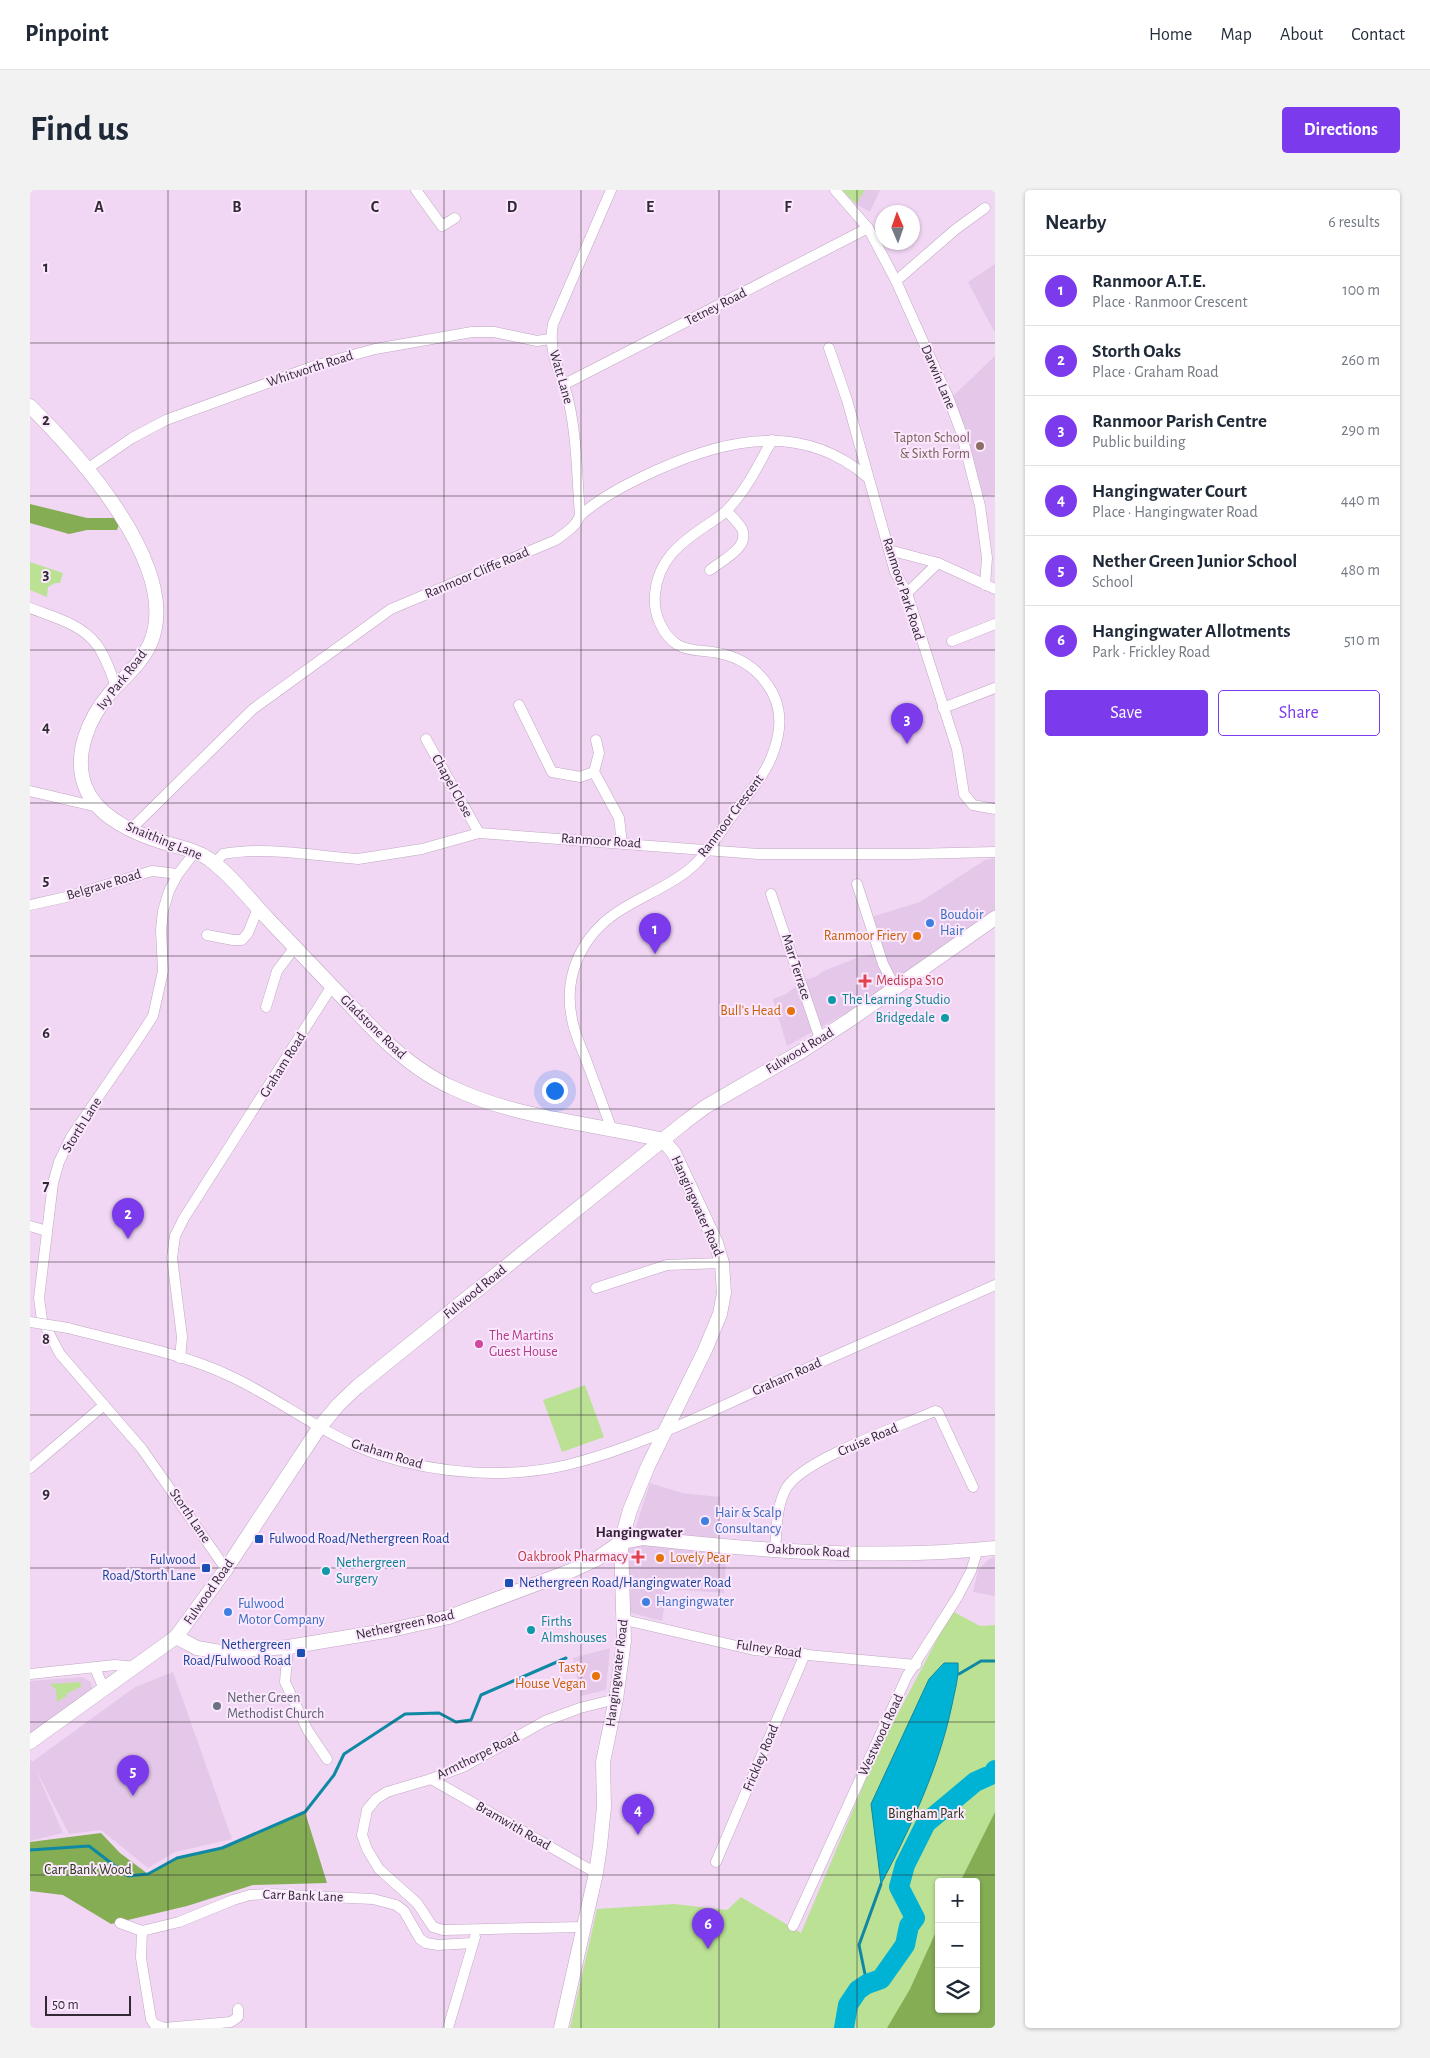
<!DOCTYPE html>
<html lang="en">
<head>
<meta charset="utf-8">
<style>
  body { margin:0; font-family:"Alegreya Sans",sans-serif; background:#f2f2f3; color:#1f2937 }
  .controls { position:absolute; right:15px; bottom:15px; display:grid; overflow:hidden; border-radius:5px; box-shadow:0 1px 4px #0004 }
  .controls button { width:45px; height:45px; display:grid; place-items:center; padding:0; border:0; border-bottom:1px solid #e0e1e3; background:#fff; color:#1f2937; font:25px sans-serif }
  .compass { position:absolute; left:845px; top:15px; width:45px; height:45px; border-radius:50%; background:#fff; box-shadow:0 1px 4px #0004; rotate:358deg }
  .scale { position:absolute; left:15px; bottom:12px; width:86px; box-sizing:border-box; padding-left:5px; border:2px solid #322934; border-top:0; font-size:14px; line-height:18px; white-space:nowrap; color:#322934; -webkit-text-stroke:4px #fbe7fe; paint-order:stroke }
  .you { position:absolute; left:524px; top:900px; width:18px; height:18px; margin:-12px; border:4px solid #fff; border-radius:50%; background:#1a73e8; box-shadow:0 0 0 8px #1a73e833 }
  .badge { display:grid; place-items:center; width:32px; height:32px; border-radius:50%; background:#7c3aed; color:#fff; font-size:16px; font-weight:700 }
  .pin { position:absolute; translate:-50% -41px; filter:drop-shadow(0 1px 2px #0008) }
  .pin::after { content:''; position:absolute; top:26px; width:18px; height:15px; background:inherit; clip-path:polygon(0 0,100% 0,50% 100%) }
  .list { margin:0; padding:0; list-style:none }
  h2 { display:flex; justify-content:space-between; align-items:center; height:65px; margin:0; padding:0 20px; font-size:21px }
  h2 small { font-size:16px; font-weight:400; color:#747a83 }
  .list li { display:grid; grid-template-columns:32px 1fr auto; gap:15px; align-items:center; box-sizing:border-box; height:70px; padding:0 20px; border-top:1px solid #e0e1e3 }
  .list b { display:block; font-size:19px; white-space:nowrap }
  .list p { margin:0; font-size:16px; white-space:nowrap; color:#747a83 }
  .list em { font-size:16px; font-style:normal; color:#747a83 }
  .actions { display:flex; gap:10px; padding:15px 20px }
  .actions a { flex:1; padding:11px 0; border:1px solid #7c3aed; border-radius:5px; text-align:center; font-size:18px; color:#7c3aed }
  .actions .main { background:#7c3aed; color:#fff }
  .icon { flex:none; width:28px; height:28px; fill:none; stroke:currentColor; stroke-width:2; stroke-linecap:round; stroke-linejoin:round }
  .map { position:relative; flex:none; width:965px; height:1838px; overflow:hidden; border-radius:5px }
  header { display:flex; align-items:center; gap:30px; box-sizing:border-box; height:70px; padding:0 25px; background:#fff; border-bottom:1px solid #e0e1e3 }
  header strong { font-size:24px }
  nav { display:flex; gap:28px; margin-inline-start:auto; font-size:18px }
  .intro { display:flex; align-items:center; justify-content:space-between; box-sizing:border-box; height:120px; padding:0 30px }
  h1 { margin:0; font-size:35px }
  .button { padding:12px 22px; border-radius:5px; background:#7c3aed; color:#fff; font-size:18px; font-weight:700 }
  main { display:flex; gap:30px; padding:0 30px }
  aside { flex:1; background:#fff; border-radius:5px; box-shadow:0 1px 4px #0004 }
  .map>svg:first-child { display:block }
  .built { fill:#e5c8e9 }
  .green { fill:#bbe195; fill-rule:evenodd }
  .forest { fill:#84ad54 }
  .water { fill:#00b2d3; stroke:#0f89a3 }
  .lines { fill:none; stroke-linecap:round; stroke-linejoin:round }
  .stream { stroke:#0f89a3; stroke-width:3 }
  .river { stroke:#00b2d3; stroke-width:20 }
  .street-casing { stroke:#c0a7c3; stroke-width:11 }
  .secondary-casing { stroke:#c0a7c3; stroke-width:15 }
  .street { stroke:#fff; stroke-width:10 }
  .secondary { stroke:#fff; stroke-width:14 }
  .street-bridge-casing { stroke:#c0a7c3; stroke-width:11; stroke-linecap:butt }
  .street-bridge { stroke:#fff; stroke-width:10 }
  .grid { fill:none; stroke:#322934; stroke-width:1; stroke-opacity:0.55 }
  .education-dot { fill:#8d6e63; stroke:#fbe7fe; stroke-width:2 }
  .shop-dot { fill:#3f7fe0; stroke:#fbe7fe; stroke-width:2 }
  .food-dot { fill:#e8710a; stroke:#fbe7fe; stroke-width:2 }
  .health-dot { fill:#e0444e; stroke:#fbe7fe; stroke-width:2 }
  .culture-dot { fill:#0f9aa8; stroke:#fbe7fe; stroke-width:2 }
  .hotel-dot { fill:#d1479c; stroke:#fbe7fe; stroke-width:2 }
  .transit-dot { fill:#1a4fb4; stroke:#fbe7fe; stroke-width:2 }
  .worship-dot { fill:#6b7280; stroke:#fbe7fe; stroke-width:2 }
  .labels { text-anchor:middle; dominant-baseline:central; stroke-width:4; stroke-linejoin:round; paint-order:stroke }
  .street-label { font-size:14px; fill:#322934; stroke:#fbe7fe }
  .education-label { font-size:14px; fill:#785e54; stroke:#fbe7fe; text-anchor:end }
  .shop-label { font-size:14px; fill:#366cbe; stroke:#fbe7fe; text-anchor:start }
  .food-label { font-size:14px; fill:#c56008; stroke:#fbe7fe; text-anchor:end }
  .health-label { font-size:14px; fill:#be3a42; stroke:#fbe7fe; text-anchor:start }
  .culture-label { font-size:14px; fill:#0d838f; stroke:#fbe7fe; text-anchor:start }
  .hotel-label { font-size:14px; fill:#b23c85; stroke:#fbe7fe; text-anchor:start }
  .transit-label { font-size:14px; fill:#164399; stroke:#fbe7fe; text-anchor:start }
  .worship-label { font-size:14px; fill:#5b616d; stroke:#fbe7fe; text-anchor:start }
  .park-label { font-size:14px; fill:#263712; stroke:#fbe7fe }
  .neighbourhood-label { font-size:15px; font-weight:bold; fill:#352238; stroke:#fbe7fe }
  .grid-label { font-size:16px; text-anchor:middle; font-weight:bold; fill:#322934; stroke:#fbe7fe; stroke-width:4; stroke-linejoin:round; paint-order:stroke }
</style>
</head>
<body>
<header>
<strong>Pinpoint</strong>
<nav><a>Home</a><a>Map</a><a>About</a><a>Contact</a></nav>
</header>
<div class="intro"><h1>Find us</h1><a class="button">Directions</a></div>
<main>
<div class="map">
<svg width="965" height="1838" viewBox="0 0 965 1838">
  <rect width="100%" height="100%" fill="#f1d7f4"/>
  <g class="built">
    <polygon points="812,0 850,0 840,22 826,14"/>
    <polygon points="965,74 965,143 938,92"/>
    <polygon points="965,166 965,304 951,307 920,209"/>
    <polygon points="965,668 965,721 871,793 757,856 743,809 756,804 774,790 785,787 794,781 829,767 847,764 838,728 890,712 955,670"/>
    <polygon points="620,1293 652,1303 690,1307 686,1358 697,1359 694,1403 637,1399 632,1431 598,1422 599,1358"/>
    <polygon points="965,1367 965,1406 943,1402 948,1380 959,1369"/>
    <polygon points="580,1458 576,1500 551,1506 543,1468"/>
    <polygon points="143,1482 202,1649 145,1662 118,1678 71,1640 39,1644 5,1578 33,1643 0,1651 0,1568 2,1572 105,1497"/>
    <polygon points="52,1487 61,1492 63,1502 0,1546 0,1491"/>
  </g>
  <g class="green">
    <polygon points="812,0 835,0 826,14"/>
    <polygon points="0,372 33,383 30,393 25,393 18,397 17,407 0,400"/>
    <polygon points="555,1195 574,1247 532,1262 513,1210"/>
    <path d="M922 1421 950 1436 965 1435V1838H540L567 1719 644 1714 697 1720 711 1707 771 1743 847 1563ZM909 1692H946V1819H909Z"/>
    <polygon points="50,1492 52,1496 36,1504 37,1506 27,1512 26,1500 20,1494"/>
  </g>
  <g class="forest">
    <polygon points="0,314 57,328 85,328 89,334 87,340 57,340 39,344 0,333"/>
    <polygon points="275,1622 297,1693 223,1695 157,1716 81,1734 33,1705 0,1701 0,1652 71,1643 90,1663 118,1684 147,1668 192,1658"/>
    <polygon points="965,1622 965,1838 857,1838 880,1799 909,1735 909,1819 946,1819 946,1692 930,1692"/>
  </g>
  <path class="water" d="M914 1473H928C929 1487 925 1500 922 1515 909 1577 881 1637 851 1694L841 1614 899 1489Z"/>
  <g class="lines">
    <g class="stream">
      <polyline points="929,1484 951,1471 965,1471"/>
      <polyline points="0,1660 59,1656 98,1686 118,1684 147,1668 192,1658 275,1622 304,1585 314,1564 375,1524 409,1523 426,1532 441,1530 451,1505 536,1468"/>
      <polyline points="837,1794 829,1755 851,1694"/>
    </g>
    <polyline class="river" points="814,1838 818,1815 828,1800 837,1794 851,1789 875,1755 879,1736 885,1728 869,1697 875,1675 896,1633 945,1592 963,1584 965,1580"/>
    <g class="street-casing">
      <g id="street">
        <polyline points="386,0 412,36 425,28"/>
        <polyline points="805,0 838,38 866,91 918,207 931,242 950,316 957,368 955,395"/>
        <polyline points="866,91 926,39 955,18"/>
        <polyline points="799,158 817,210 865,382 877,403 927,559 934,604 943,615 965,619"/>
        <polyline points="533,195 838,38"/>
        <polyline points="57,279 102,248 136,230 287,175 345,159 442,142 464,142 507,151 520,149"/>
        <path d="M550 325C547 288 547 249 539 213 533 185 517 164 523 134L581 0"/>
        <polyline points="859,360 908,373 965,399"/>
        <path d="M680 380C692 370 720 358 712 339 709 333 701 326 697 321"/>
        <polyline points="877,403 908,373"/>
        <path d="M0 418C23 427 52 434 67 455 76 467 81 483 86 497"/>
        <polyline points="922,451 965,434"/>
        <polyline points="489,515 522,582 550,587 564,582"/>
        <polyline points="913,518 965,498"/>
        <polyline points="396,549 449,643"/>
        <polyline points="566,550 569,563 564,582 589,628 592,653"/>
        <polyline points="0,601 68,617"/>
        <path d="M101 639 223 519 361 419 526 350C532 345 541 340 546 333 548 330 549 326 552 324 574 305 601 292 627 280 697 248 773 232 837 287"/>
        <polyline points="165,662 148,684 139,701 133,721 131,740 133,781 123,826 106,852 41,947 29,972 23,993 9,1108 12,1130 30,1164 112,1259 196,1379"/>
        <path d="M184 674 193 664C238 656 283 666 328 669L392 659 449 643 728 664H880L965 662"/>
        <polyline points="827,694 853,774 866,799"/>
        <polyline points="741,704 790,849"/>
        <polyline points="0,715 36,707 122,681 148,684"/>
        <polyline points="177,745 203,750 212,750 218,743 228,718"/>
        <polyline points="236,817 247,781 265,757"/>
        <path d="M582 940C573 916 564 891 555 867 550 855 544 842 542 829 533 787 551 747 586 723 608 708 635 698 656 682 676 667 690 642 705 622 724 596 742 578 748 545 756 505 726 470 688 463 675 460 660 462 648 455 632 445 623 423 625 404 628 370 650 353 677 335 684 330 693 325 698 319 717 299 729 274 742 250"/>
        <polyline points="0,1036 17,1041"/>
        <polyline points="566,1098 637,1075 692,1073"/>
        <path d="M38 1138C90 1152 152 1163 200 1186 252 1210 295 1247 350 1265 409 1284 477 1289 537 1275 610 1257 678 1222 746 1192 819 1159 892 1127 965 1095"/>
        <polyline points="150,1168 152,1147 142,1068 145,1046 154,1028 302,796"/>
        <polyline points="0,1278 74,1215"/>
        <path d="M745 1360C747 1339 746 1315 757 1297 776 1268 871 1236 905 1221L908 1222 943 1297"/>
        <polyline points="595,1430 724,1460 886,1475"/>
        <polyline points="258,1457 255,1492 278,1541 297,1569"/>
        <polyline points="65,1478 74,1499"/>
        <polyline points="0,1484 85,1475 105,1477"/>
        <polyline points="401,1589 566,1683"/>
        <polyline points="686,1672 775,1464"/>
        <polyline points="90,1733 112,1741 149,1732 203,1710 220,1705 240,1704 321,1708 343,1709 366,1715 374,1721 390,1749 396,1753 408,1755 443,1753"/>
        <polyline points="763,1736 877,1486 928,1406 941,1381 948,1359"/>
        <polyline points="553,1737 413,1740 403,1737 387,1713 349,1679 337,1659 332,1645 337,1620 346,1609 357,1602 401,1589 435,1576 515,1531 550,1518 586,1509"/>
        <polyline points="112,1741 111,1768 121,1829 124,1834 134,1838 201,1832 208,1827 208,1819"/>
        <polyline points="418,1838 445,1747"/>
      </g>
    </g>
    <g class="secondary-casing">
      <g id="secondary">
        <path d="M0 216C49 265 153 379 120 454 111 474 94 487 80 503 59 528 43 564 55 596 67 629 108 645 139 654 153 658 167 661 179 669 201 685 219 709 238 729 276 769 314 809 352 848 373 868 396 886 423 898 489 929 562 933 633 950L644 963 686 1053 692 1073 694 1103 690 1124 675 1160 618 1276 600 1320 591 1352 594 1451 586 1509 573 1572 574 1617 570 1656 566 1683 531 1838"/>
        <path d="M146 1447 167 1458 190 1462 258 1457 361 1440 419 1427 543 1380 565 1370 591 1352 613 1348C730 1361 848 1370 965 1358"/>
        <polyline points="0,1552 146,1447 196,1379 289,1238 308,1215 327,1197 655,932 675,917 772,861 821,829 965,728"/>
      </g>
    </g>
    <use href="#street" class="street"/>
    <use href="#secondary" class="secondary"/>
    <g class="street-bridge-casing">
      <polyline id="street-bridge" points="0,1132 38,1138"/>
    </g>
    <use href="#street-bridge" class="street-bridge"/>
  </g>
  <path class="grid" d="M138 0V1838M276 0V1838M414 0V1838M551 0V1838M689 0V1838M827 0V1838M0 153H965M0 306H965M0 460H965M0 613H965M0 766H965M0 919H965M0 1072H965M0 1225H965M0 1378H965M0 1532H965M0 1685H965"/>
  <circle class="education-dot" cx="950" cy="256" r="5"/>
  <g class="shop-dot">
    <circle cx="900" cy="733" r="5"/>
    <circle cx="675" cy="1331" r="5"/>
    <circle cx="616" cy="1412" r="5"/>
    <circle cx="198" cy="1422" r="5"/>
  </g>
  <g class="food-dot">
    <circle cx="887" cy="746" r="5"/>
    <circle cx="761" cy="821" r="5"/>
    <circle cx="630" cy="1368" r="5"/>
    <circle cx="566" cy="1486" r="5"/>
  </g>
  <g class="health-dot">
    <path d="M832.5 783.5h5v5h5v5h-5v5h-5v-5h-5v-5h5z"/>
    <path d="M605.5 1359.5h5v5h5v5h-5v5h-5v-5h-5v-5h5z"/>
  </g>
  <g class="culture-dot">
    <circle cx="802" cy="810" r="5"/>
    <circle cx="915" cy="828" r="5"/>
    <circle cx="296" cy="1381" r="5"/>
    <circle cx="501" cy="1440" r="5"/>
  </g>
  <circle class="hotel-dot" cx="449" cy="1154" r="5"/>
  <g class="transit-dot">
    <rect x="224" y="1344" width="10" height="10" rx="2.5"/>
    <rect x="171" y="1373" width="10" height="10" rx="2.5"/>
    <rect x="474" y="1388" width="10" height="10" rx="2.5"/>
    <rect x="266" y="1458" width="10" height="10" rx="2.5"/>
  </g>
  <circle class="worship-dot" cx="187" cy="1516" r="5"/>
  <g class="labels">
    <g class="street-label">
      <text transform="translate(686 117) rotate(-27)">Tetney Road</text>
      <text transform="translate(280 179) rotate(-18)">Whitworth Road</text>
      <text transform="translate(531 187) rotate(74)">Watt Lane</text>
      <text transform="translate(908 187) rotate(67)">Darwin Lane</text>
      <text transform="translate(447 383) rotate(-23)">Ranmoor Cliffe Road</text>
      <text transform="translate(873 399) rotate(72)">Ranmoor Park Road</text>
      <text transform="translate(92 490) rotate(-52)">Ivy Park Road</text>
      <text transform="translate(422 596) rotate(61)">Chapel Close</text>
      <text transform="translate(701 626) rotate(-53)">Ranmoor Crescent</text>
      <text transform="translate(134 651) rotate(22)">Snaithing Lane</text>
      <text transform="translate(571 651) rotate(4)">Ranmoor Road</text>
      <text transform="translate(74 695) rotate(-17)">Belgrave Road</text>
      <text transform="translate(766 777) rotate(72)">Marr Terrace</text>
      <text transform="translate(343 837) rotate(44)">Gladstone Road</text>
      <text transform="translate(770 861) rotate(-31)">Fulwood Road</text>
      <text transform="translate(253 875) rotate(-58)">Graham Road</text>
      <text transform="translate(52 935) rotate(-58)">Storth Lane</text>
      <text transform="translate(667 1016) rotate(66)">Hangingwater Road</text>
      <text transform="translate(445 1102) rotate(-39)">Fulwood Road</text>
      <text transform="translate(757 1187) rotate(-24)">Graham Road</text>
      <text transform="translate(838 1250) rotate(-23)">Cruise Road</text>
      <text transform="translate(357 1264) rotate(17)">Graham Road</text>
      <text transform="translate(160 1326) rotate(56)">Storth Lane</text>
      <text transform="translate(778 1361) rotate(3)">Oakbrook Road</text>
      <text transform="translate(179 1402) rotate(-55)">Fulwood Road</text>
      <text transform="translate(375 1435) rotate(-12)">Nethergreen Road</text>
      <text transform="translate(739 1459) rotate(8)">Fulney Road</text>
      <text transform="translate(587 1483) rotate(-83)">Hangingwater Road</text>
      <text transform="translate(851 1545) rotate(-65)">Westwood Road</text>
      <text transform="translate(448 1566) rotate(-26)">Armthorpe Road</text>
      <text transform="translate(731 1568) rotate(-67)">Frickley Road</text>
      <text transform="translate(483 1636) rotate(30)">Bramwith Road</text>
      <text transform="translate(273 1706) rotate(2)">Carr Bank Lane</text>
    </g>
    <g class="education-label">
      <text x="940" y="248">Tapton School<tspan x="940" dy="16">&amp; Sixth Form</tspan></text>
    </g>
    <g class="shop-label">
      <text x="910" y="725">Boudoir<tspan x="910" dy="16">Hair</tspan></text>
      <text x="685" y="1323">Hair &amp; Scalp<tspan x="685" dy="16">Consultancy</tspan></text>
      <text x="626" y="1412">Hangingwater</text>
      <text x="208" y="1414">Fulwood<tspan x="208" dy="16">Motor Company</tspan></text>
    </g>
    <g class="food-label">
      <text x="877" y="746">Ranmoor Friery</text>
      <text x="751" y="821">Bull's Head</text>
      <text x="640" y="1368" text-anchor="start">Lovely Pear</text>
      <text x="556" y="1478">Tasty<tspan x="556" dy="16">House Vegan</tspan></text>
    </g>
    <g class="health-label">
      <text x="846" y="791">Medispa S10</text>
      <text x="598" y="1367" text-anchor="end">Oakbrook Pharmacy</text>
    </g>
    <g class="culture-label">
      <text x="812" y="810">The Learning Studio</text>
      <text x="905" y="828" text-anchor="end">Bridgedale</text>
      <text x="306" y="1373">Nethergreen<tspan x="306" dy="16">Surgery</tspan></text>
      <text x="511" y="1432">Firths<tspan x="511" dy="16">Almshouses</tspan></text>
    </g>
    <g class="hotel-label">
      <text x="459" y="1146">The Martins<tspan x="459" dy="16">Guest House</tspan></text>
    </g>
    <g class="transit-label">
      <text x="239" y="1349">Fulwood Road/Nethergreen Road</text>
      <text x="166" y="1370" text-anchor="end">Fulwood<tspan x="166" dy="16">Road/Storth Lane</tspan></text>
      <text x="489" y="1393">Nethergreen Road/Hangingwater Road</text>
      <text x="261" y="1455" text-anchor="end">Nethergreen<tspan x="261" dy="16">Road/Fulwood Road</tspan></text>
    </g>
    <g class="worship-label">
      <text x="197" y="1508">Nether Green<tspan x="197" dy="16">Methodist Church</tspan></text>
    </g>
    <g class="park-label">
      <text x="896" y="1624">Bingham Park</text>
      <text x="58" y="1680">Carr Bank Wood</text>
    </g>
    <g class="neighbourhood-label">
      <text x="609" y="1342">Hangingwater</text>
    </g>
  </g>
  <g class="grid-label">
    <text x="69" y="22">A</text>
    <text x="207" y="22">B</text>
    <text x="345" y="22">C</text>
    <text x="482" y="22">D</text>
    <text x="620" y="22">E</text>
    <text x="758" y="22">F</text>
    <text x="16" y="82">1</text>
    <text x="16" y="235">2</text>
    <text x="16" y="389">3</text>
    <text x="16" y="542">4</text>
    <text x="16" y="695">5</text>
    <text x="16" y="848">6</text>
    <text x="16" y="1001">7</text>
    <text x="16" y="1154">8</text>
    <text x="16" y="1308">9</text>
  </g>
</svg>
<div class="controls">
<button>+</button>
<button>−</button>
<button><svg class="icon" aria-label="layers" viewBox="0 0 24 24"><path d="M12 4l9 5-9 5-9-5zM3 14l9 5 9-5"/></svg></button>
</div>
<svg class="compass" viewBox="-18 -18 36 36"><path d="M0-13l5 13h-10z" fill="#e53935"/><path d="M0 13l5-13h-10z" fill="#747a83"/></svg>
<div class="scale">50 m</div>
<div class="you"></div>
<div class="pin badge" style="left:625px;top:764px">1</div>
<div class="pin badge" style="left:98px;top:1049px">2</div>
<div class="pin badge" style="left:877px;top:554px">3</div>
<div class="pin badge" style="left:608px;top:1645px">4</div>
<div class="pin badge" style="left:103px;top:1606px">5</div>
<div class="pin badge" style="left:678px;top:1759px">6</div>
</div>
<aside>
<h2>Nearby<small>6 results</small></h2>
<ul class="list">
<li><span class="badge">1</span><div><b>Ranmoor A.T.E.</b><p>Place · Ranmoor Crescent</p></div><em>100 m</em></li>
<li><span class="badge">2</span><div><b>Storth Oaks</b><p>Place · Graham Road</p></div><em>260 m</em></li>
<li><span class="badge">3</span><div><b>Ranmoor Parish Centre</b><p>Public building</p></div><em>290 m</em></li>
<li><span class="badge">4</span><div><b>Hangingwater Court</b><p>Place · Hangingwater Road</p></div><em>440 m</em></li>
<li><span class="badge">5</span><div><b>Nether Green Junior School</b><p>School</p></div><em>480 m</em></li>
<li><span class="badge">6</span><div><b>Hangingwater Allotments</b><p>Park · Frickley Road</p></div><em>510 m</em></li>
</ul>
<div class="actions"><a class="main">Save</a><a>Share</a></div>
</aside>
</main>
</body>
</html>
